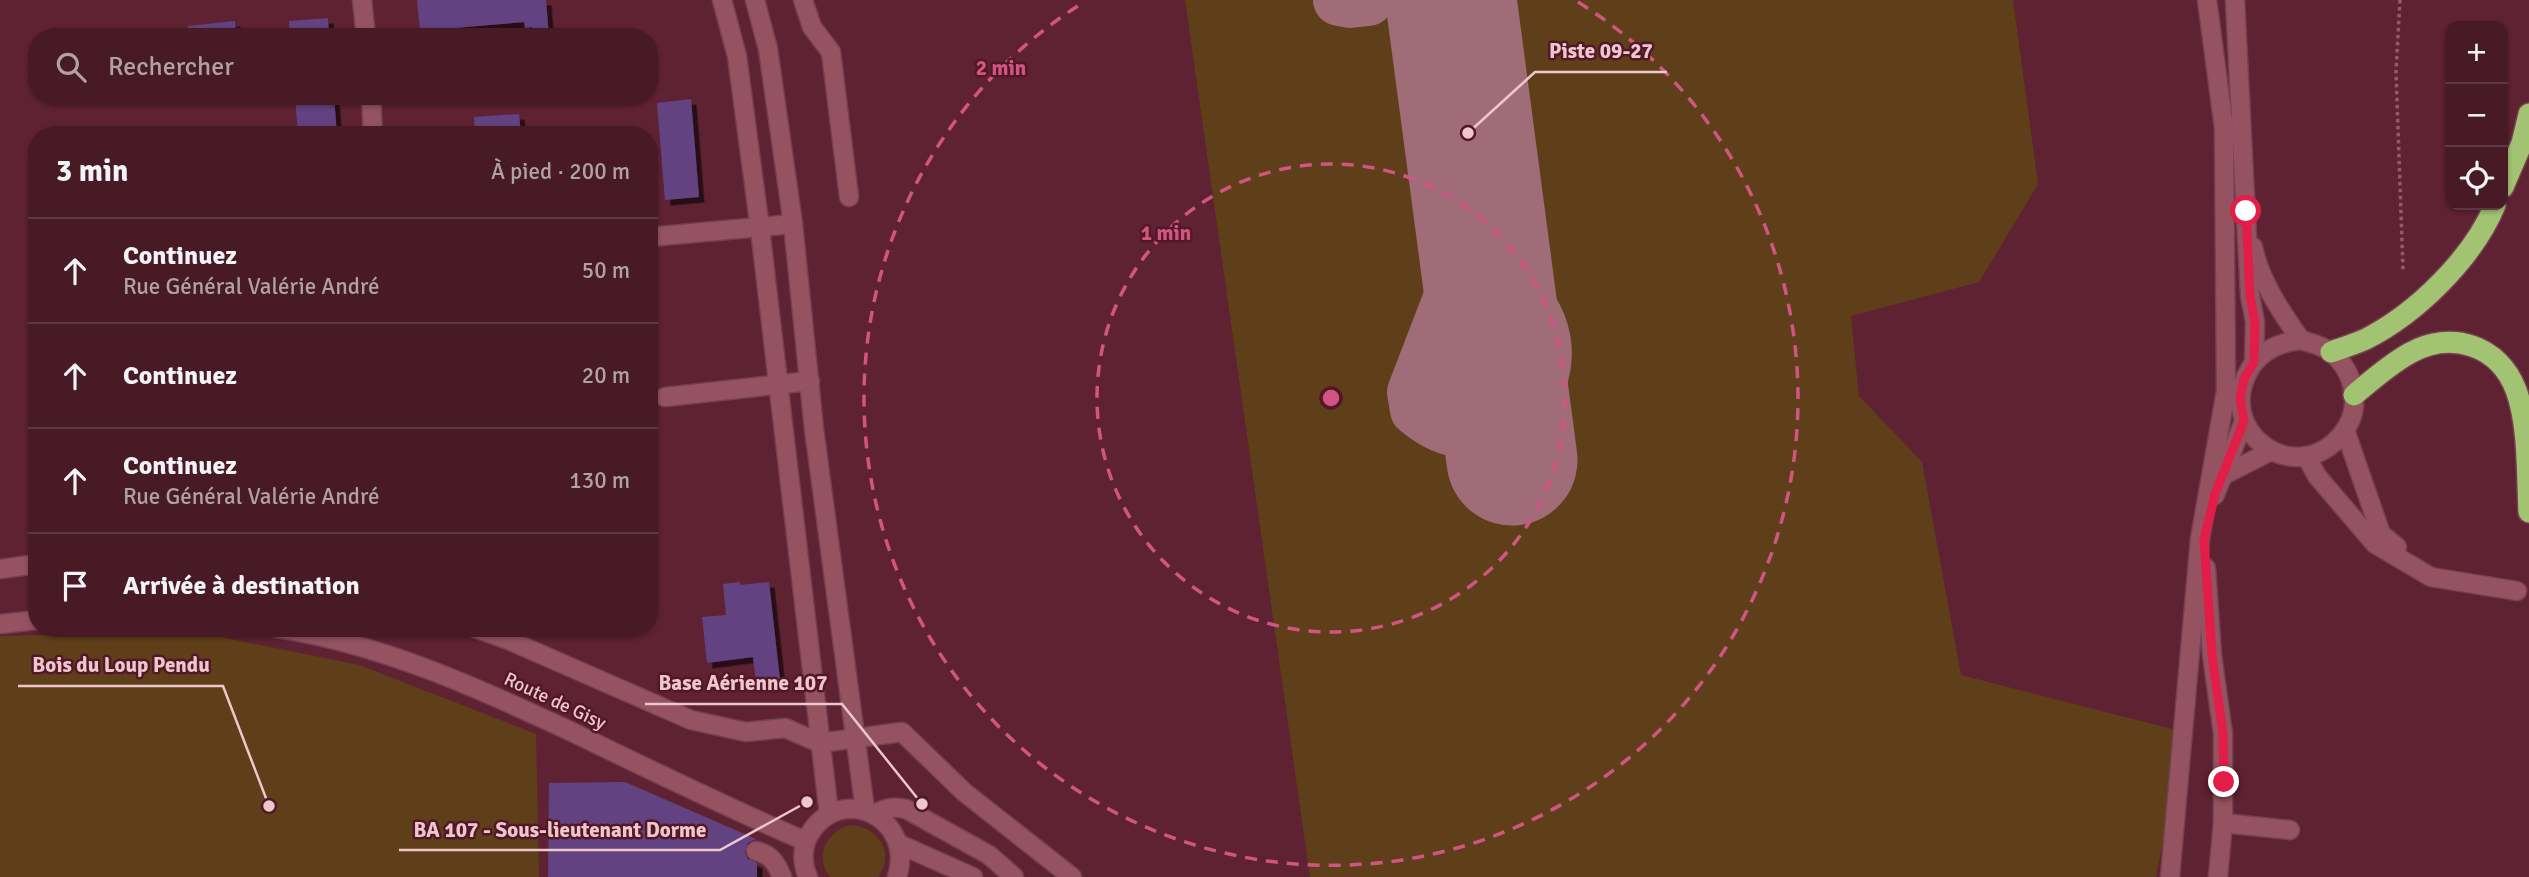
<!DOCTYPE html>
<html lang="fr">
<head>
<meta charset="utf-8">
<style>
  body { margin:0; font-family:Signika,sans-serif; background:#4e232e; color:#f1f3f6 }
  .controls { position:absolute; right:21px; top:21px; display:grid; overflow:hidden; border-radius:14px; box-shadow:0 2px 5px #0004 }
  .controls button { width:63px; height:63px; display:grid; place-items:center; padding:0; border:0; border-bottom:2px solid #5f3843; background:#471a26; color:#f1f3f6; font:35px sans-serif }
  .stop { position:absolute; width:21px; height:21px; margin:-16px; border:5px solid #e11d48; border-radius:50%; background:#fff }
  .stop.end { background:#e11d48; border-color:#fff; box-shadow:0 2px 7px #0008 }
  .list { margin:0; padding:0; list-style:none }
  h2 { display:flex; justify-content:space-between; align-items:center; height:91px; margin:0; padding:0 28px; font-size:30px }
  h2 small { font-size:23px; font-weight:400; color:#b0a1a7 }
  .list li { display:grid; grid-template-columns:46px 1fr auto; gap:21px; align-items:center; box-sizing:border-box; height:105px; padding:0 28px; border-top:2px solid #5f3843 }
  .list b { display:block; font-size:26px; white-space:nowrap }
  .list p { margin:0; font-size:23px; white-space:nowrap; color:#b0a1a7 }
  .list em { font-size:23px; font-style:normal; color:#b0a1a7 }
  .icon { flex:none; width:38px; height:38px; fill:none; stroke:currentColor; stroke-width:2; stroke-linecap:round; stroke-linejoin:round }
  .map { position:relative; flex:none; width:2529px; height:877px; overflow:hidden }
  .search { position:absolute; background:#471a26; box-shadow:0 2px 5px #0004; left:28px; top:28px; width:630px; height:77px; display:flex; align-items:center; gap:18px; box-sizing:border-box; padding:0 24px; border-radius:28px; color:#b0a1a7; font-size:26px }
  .panel { position:absolute; background:#471a26; box-shadow:0 2px 5px #0004; left:28px; top:126px; width:630px; height:511px; border-radius:28px }
  .map>svg:first-child { display:block }
  .green { fill:#5f3f1a }
  .lines { fill:none; stroke-linecap:round; stroke-linejoin:round }
  .taxiway { stroke:#9f6c78; stroke-width:52 }
  .runway { stroke:#9f6c78; stroke-width:131 }
  .building { fill:#634282; filter:url(#shadow) }
  .minor-casing { stroke:#764050; stroke-width:21 }
  .highway-casing { stroke:#764050; stroke-width:24 }
  .path { stroke:#915b68; stroke-width:3.5; stroke-dasharray:3.5 3.5; stroke-linecap:butt }
  .minor { stroke:#955361; stroke-width:18 }
  .highway { stroke:#a2c372; stroke-width:21 }
  .route { stroke:#e11d48; stroke-width:9 }
  .ring { fill:none; stroke:#d15583; stroke-width:3.5; stroke-dasharray:12 9 }
  .labels { text-anchor:middle; dominant-baseline:central; stroke-width:5; stroke-linejoin:round; paint-order:stroke }
  .street-label { font-size:19px; fill:#eec7cd; stroke:#531728 }
  .centre { fill:#d15583; stroke:#531728; stroke-width:3.5 }
  .ring-label { font-size:21px; text-anchor:middle; font-weight:bold; fill:#d15583; stroke:#531728; stroke-width:5; stroke-linejoin:round; paint-order:stroke }
  .leader { fill:none; stroke:#eec7cd; stroke-width:2.5 }
  .callout-dot { fill:#eec7cd; stroke:#531728; stroke-width:2.5 }
  .callout-label { font-size:21px; text-anchor:middle; font-weight:bold; fill:#eec7cd; stroke:#531728; stroke-width:5; stroke-linejoin:round; paint-order:stroke }
</style>
</head>
<body>
<div class="map">
<svg width="2529" height="877" viewBox="0 0 2529 877">
  <defs>
    <filter id="shadow"><feDropShadow dx="5.5" dy="5.5" stdDeviation="0" flood-color="#0009"/></filter>
  </defs>
  <rect width="100%" height="100%" fill="#5f2232"/>
  <g class="green">
    <polygon points="1185,0 2013,0 2038,184 1979,282 1851,316 1859,396 1922,462 1961,675 2184,732 2156,877 1310,877"/>
    <polygon points="195,632 359,665 536,734 539,877 0,877 0,636"/>
    <path d="M851 825C878 827 896 853 878 877H830C814 856 826 831 851 825Z"/>
  </g>
  <g class="lines">
    <g class="taxiway">
      <polyline points="1339,0 1350,2 1368,0"/>
      <path d="M1480 218 1413 392 1416 410C1429 421 1446 431 1464 432 1477 433 1488 429 1500 424 1545 403 1560 349 1531 307 1521 293 1502 285 1487 277"/>
    </g>
    <polyline class="runway" points="1451,0 1512,460"/>
  </g>
  <g class="building">
    <polygon points="417,0 546,0 549,37 532,37 532,27 525,28 524,22 420,31"/>
    <polygon points="328,18 329,37 290,37 289,21"/>
    <polygon points="235,21 236,37 188,37 188,26"/>
    <polygon points="295,96 334,96 337,135 298,135"/>
    <polygon points="691,99 699,197 665,200 657,103"/>
    <polygon points="519,114 521,135 475,135 474,117"/>
    <polygon points="740,582 740,585 769,582 780,680 756,683 753,657 707,663 702,617 726,615 723,584"/>
    <polygon points="625,782 756,839 748,843 745,853 748,859 757,863 757,877 548,877 549,783"/>
  </g>
  <g class="lines">
    <g class="minor-casing">
      <g id="minor">
        <polyline points="362,0 366,37"/>
        <polyline points="722,0 737,56 760,229 829,814"/>
        <polyline points="755,0 768,49 793,224 814,429 865,810"/>
        <polyline points="803,0 812,27 831,52 849,197"/>
        <polyline points="2235,0 2250,296 2255,322 2254,362"/>
        <polyline points="371,96 373,135"/>
        <polyline points="649,237 793,224"/>
        <path d="M2253 247C2260 281 2281 312 2301 340"/>
        <path d="M2301 340C2311 343 2323 346 2331 352 2355 372 2363 409 2342 434 2296 491 2211 431 2251 367 2263 349 2281 342 2301 340Z"/>
        <polyline points="665,397 810,381"/>
        <polyline points="2345,430 2381,534 2397,547"/>
        <polyline points="2306,456 2317,476 2375,544 2431,577 2517,591"/>
        <polyline points="2224,475 2271,451"/>
        <polyline points="2215,495 2244,421"/>
        <polyline points="2206,568 2212,655 2223,734 2223,823 2218,877"/>
        <polyline points="0,569 37,564"/>
        <polyline points="0,624 37,620"/>
        <path d="M277 628C381 644 476 687 570 731 648 769 726 807 805 841"/>
        <polyline points="475,628 506,639 691,720 746,732 785,728 820,743 902,732 964,792 1072,877"/>
        <path d="M874 814C886 808 893 806 906 809L989 855 1014 877"/>
        <polyline points="2223,823 2290,830"/>
        <polyline points="899,844 973,877"/>
        <path d="M756 851C772 855 776 863 782 877"/>
        <path d="M808 877C802 863 802 848 809 835 840 781 916 818 897 877"/>
        <polyline points="2170,877 2200,539 2226,391 2224,128 2207,0"/>
      </g>
    </g>
    <g class="highway-casing">
      <g id="highway">
        <polyline points="2503,187 2522,143 2529,114"/>
        <path d="M2331 352C2342 348 2355 344 2366 339 2417 313 2473 258 2495 205"/>
        <path d="M2354 395C2372 380 2390 364 2410 353 2451 330 2499 345 2516 390 2529 425 2527 475 2529 512"/>
      </g>
    </g>
    <polyline class="path" points="2400,0 2396,71 2403,270"/>
    <use href="#minor" class="minor"/>
    <use href="#highway" class="highway"/>
  </g>
  <g class="lines">
    <polyline class="route" points="2224,782 2223,734 2212,655 2204,540 2215,494 2244,421 2240,398 2244,379 2254,362 2255,322 2250,296 2246,211"/>
  </g>
  <g class="ring">
    <circle cx="1331" cy="398" r="234"/>
    <path d="M1578 2A467 467 0 1 1 1084 2"/>
  </g>
  <g class="labels">
    <g class="street-label">
      <text transform="translate(555 701) rotate(25)">Route de Gisy</text>
    </g>
  </g>
  <circle cx="1331" cy="398" r="10" class="centre"/>
  <g class="ring-label">
    <text x="1001" y="75">2 min</text>
    <text x="1166" y="240">1 min</text>
  </g>
  <path class="leader" d="M1468 133L1535 72H1667M269 806L223 686H18M922 804L842 704H645M807 802L720 850H399"/>
  <g class="callout-dot">
    <circle cx="1468" cy="133" r="7"/>
    <circle cx="269" cy="806" r="7"/>
    <circle cx="922" cy="804" r="7"/>
    <circle cx="807" cy="802" r="7"/>
  </g>
  <g class="callout-label">
    <text x="1601" y="58">Piste 09-27</text>
    <text x="121" y="672">Bois du Loup Pendu</text>
    <text x="743" y="690">Base Aérienne 107</text>
    <text x="560" y="837">BA 107 - Sous-lieutenant Dorme</text>
  </g>
</svg>
<div class="controls">
<button>+</button>
<button>−</button>
<button><svg class="icon" aria-label="locate" viewBox="0 0 24 24"><circle cx="12" cy="12" r="6"/><path d="M12 2v4M12 18v4M2 12h4M18 12h4"/></svg></button>
</div>
<div class="stop" style="left:2246px;top:211px"></div>
<div class="stop end" style="left:2224px;top:782px"></div>
<div class="search"><svg class="icon" aria-label="search" viewBox="0 0 24 24"><circle cx="10" cy="10" r="6"/><path d="M15 15l6 6"/></svg>Rechercher</div>
<section class="panel">
<h2>3 min<small>À pied · 200 m</small></h2>
<ul class="list">
<li><svg class="icon" aria-label="ahead" viewBox="0 0 24 24"><path d="M12 20V5M6 11l6-6 6 6"/></svg><div><b>Continuez</b><p>Rue Général Valérie André</p></div><em>50 m</em></li>
<li><svg class="icon" aria-label="ahead" viewBox="0 0 24 24"><path d="M12 20V5M6 11l6-6 6 6"/></svg><div><b>Continuez</b></div><em>20 m</em></li>
<li><svg class="icon" aria-label="ahead" viewBox="0 0 24 24"><path d="M12 20V5M6 11l6-6 6 6"/></svg><div><b>Continuez</b><p>Rue Général Valérie André</p></div><em>130 m</em></li>
<li><svg class="icon" aria-label="arrive" viewBox="0 0 24 24"><path d="M6 21V4h12l-3 4 3 4H6"/></svg><div><b>Arrivée à destination</b></div></li>
</ul>
</section>
</div>
</body>
</html>
